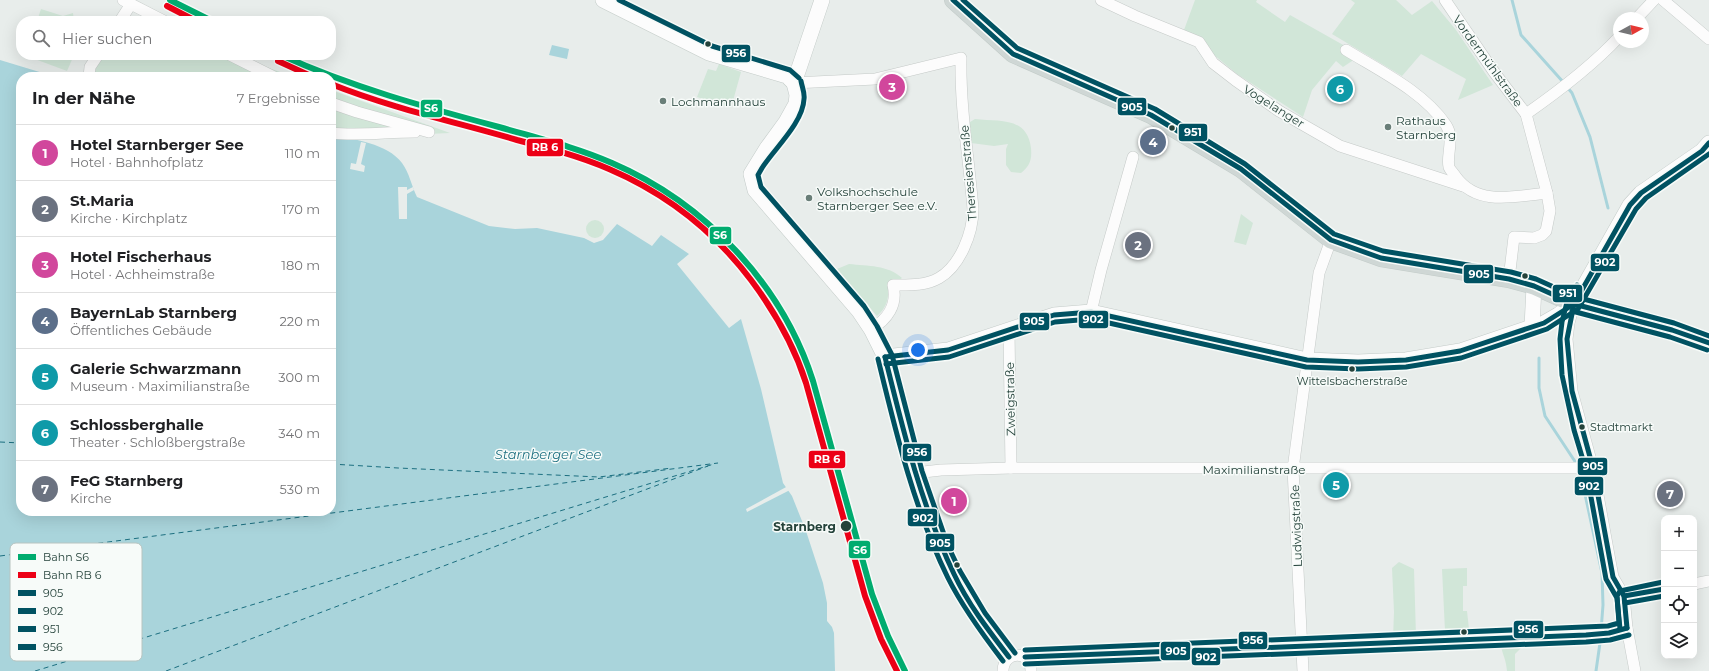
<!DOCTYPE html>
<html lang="de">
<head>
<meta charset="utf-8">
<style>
  body { margin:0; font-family:Montserrat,sans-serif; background:#f2f2f2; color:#202124 }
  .controls { position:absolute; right:12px; bottom:12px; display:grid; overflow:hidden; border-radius:8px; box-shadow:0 4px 16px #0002 }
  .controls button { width:36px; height:36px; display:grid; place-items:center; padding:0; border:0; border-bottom:1px solid #e0e0e0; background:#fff; color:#202124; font:20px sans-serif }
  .compass { position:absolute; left:1613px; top:12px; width:36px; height:36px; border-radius:50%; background:#fff; box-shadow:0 4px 16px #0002; rotate:82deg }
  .you { position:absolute; left:918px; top:350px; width:14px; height:14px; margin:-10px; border:3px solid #fff; border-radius:50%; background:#1a73e8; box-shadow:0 0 0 6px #1a73e833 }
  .badge { display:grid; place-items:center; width:26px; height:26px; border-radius:50%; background:#d93025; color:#fff; font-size:13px; font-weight:700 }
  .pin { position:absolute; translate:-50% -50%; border:2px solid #fff; box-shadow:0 1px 4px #0006 }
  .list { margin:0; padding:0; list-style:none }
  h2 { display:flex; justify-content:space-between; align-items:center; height:52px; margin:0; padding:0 16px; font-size:17px }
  h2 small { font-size:13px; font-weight:400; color:#757577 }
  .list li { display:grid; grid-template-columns:26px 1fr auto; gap:12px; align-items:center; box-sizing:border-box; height:56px; padding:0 16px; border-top:1px solid #e0e0e0 }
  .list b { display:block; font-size:15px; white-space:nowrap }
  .list p { margin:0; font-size:13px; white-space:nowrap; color:#757577 }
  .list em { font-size:13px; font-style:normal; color:#757577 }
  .icon { flex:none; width:22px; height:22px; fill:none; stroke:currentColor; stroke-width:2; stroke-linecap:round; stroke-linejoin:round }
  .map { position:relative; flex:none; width:1709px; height:671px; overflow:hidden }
  .search { position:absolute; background:#fff; box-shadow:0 4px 16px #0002; left:16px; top:16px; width:320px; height:44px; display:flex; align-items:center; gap:10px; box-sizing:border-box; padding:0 14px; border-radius:16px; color:#757577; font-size:15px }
  .panel { position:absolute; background:#fff; box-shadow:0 4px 16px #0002; left:16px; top:72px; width:320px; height:444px; border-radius:16px }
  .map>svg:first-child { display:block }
  .green { fill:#d1e6d8 }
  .water { fill:#a9d4db }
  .pier { fill:#e8edeb }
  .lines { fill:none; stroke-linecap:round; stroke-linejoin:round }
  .stream { stroke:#a9d4db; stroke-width:3 }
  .ferry { stroke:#1c6f80; stroke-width:1; stroke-dasharray:5 4; stroke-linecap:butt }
  .street-casing { stroke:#c5cac8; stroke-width:12 }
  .secondary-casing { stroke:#c3cbc8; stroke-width:16 }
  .primary-casing { stroke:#c3ccc9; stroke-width:18 }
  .street { stroke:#fcfcfc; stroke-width:11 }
  .secondary { stroke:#fcfcfc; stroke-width:15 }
  .primary { stroke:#cfd7d5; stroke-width:17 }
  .bus-1-casing { stroke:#f7fbf9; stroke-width:8 }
  .bus-2-casing { stroke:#f7fbf9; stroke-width:8 }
  .bus-3-casing { stroke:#f7fbf9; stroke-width:8 }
  .bus-4-casing { stroke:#f7fbf9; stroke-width:8 }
  .bus-1 { stroke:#005262; stroke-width:5 }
  .bus-2 { stroke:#005262; stroke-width:5 }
  .bus-3 { stroke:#005262; stroke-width:5 }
  .bus-4 { stroke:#005262; stroke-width:5 }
  .rail-1-casing { stroke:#f7fbf9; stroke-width:9 }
  .rail-2-casing { stroke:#f7fbf9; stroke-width:9 }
  .rail-1 { stroke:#00ac6f; stroke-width:6 }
  .rail-2 { stroke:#ec0016; stroke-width:6 }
  .bus-dot { fill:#24423a; stroke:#f7fbf9; stroke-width:1.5 }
  .poi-dot { fill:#697e78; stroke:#f7fbf9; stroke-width:1.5 }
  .labels { text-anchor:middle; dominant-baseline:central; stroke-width:3; stroke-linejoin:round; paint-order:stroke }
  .bus-label { font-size:11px; fill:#24423a; stroke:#f7fbf9 }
  .street-label { font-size:12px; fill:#24423a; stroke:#f7fbf9 }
  .poi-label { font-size:12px; fill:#24423a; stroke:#f7fbf9; text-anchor:start }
  .stop-label { font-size:12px; font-weight:bold; fill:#24423a; stroke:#f7fbf9; text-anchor:end }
  .water-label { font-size:13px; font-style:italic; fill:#1c6f80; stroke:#f7fbf9 }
  .key { fill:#f7fbf9; stroke:#b8c4c0; stroke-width:1 }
  .key-label { font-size:11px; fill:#24423a }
  .line-badge { stroke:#f7fbf9; stroke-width:1.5 }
  .badge-label { font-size:11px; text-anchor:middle; font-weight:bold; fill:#fff }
</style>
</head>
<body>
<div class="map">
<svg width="1709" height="671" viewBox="0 0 1709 671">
  <rect width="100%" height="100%" fill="#e8edeb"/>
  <g class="green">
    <polygon points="1195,0 1257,0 1256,2 1285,22 1290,15 1345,46 1355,59 1343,67 1336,61 1312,90 1303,117 1237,74 1184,30"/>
    <polygon points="1351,0 1396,0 1412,15 1432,1 1456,30 1493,85 1458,100 1466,79 1421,54 1402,76 1332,34 1355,3"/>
    <polygon points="41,9 63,16 73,13 74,21 37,21"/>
    <polygon points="24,55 74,55 67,71"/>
    <polygon points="95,55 237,55 247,60 294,77 86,77"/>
    <polygon points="719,64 741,72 731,108 697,97 708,69 716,71"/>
    <polygon points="331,90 450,133 361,137 331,135"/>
    <path d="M975 119C999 122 1027 116 1031 148 1032 160 1030 166 1021 173L1011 172 1006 165V149L1008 144 994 146 971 143 967 130 970 122Z"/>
    <polygon points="1241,214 1253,223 1246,245 1234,242"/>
    <circle cx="595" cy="229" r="9"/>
    <path d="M849 264C868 266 888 265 902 278L888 288C889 300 886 308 877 316L837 269Z"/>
    <polygon points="1399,562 1414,569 1416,636 1393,638 1394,612 1392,568"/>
    <polygon points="1467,568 1467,586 1463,586 1463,611 1467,611 1469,629 1445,631 1442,569"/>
    <path d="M1507 638 1524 645 1515 654V671H1507C1506 659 1503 656 1501 646Z"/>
  </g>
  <g class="water">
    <polygon points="552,45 569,49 567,59 549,55"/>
    <path d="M0 60 56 77H21V511H331V136C353 138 388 144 402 163 409 172 412 187 417 197L489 226 515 229 537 228 584 238 594 243 603 240 617 224 652 246 661 235 689 254 677 264 729 328 741 319 761 389 783 483 792 496 806 531 823 583 827 603V621L832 627 834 633 835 671H0Z"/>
  </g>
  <g class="pier">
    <polygon points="361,142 366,143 361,164 365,166 364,172 350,169 351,163 356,164"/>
    <polygon points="398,187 407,187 407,190 413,187 414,190 407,194 407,219 399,219"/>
    <polygon points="788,486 790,490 747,512 746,509"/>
  </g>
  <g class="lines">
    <g class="stream">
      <polyline points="1512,0 1521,35 1564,83"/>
      <polyline points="1567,87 1572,93 1590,137 1608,208"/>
      <polyline points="1539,358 1539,388 1545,416 1578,466"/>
      <polyline points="1580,471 1602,573 1603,605 1601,631"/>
      <polyline points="1596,671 1601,636"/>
    </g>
    <g class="ferry">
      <polyline points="0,442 21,443"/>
      <polyline points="331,464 398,468 599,477 672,468"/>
      <polyline points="0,556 718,463"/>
      <polyline points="35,671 714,464"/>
      <polyline points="166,671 708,466"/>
    </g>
    <g class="street-casing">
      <g id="street">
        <polyline points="123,0 164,21"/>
        <polyline points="1101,0 1135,16 1199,42 1213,63 1235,80 1279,111 1340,146 1463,186"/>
        <polyline points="1445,0 1494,72 1526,114 1547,193 1550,211 1546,231 1542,235 1534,238 1514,237 1509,279"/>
        <polyline points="1663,0 1709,39"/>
        <polyline points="1637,18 1654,0"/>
        <polyline points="120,21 131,4"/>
        <path d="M1346 50C1380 71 1424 92 1446 125 1455 138 1446 156 1449 167 1450 170 1454 174 1456 177 1478 207 1516 196 1547 193"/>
        <polyline points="230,55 274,77"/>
        <polyline points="89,77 90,67 98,55"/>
        <path d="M794 83 875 79 961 58C960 109 969 159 973 209 973 233 960 266 939 278 925 286 908 285 893 285 898 305 887 320 871 329"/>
        <polyline points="331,103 357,112 429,132"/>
        <path d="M1526 114C1559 91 1591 67 1619 37"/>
        <path d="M331 133C359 136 387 132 415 132"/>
        <polyline points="1574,304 1569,323 1567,339 1572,391 1593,468 1613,577 1624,596 1627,628 1635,671"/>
        <polyline points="1091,312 1101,270 1133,157"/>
        <polyline points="1009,331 1011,468"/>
        <path d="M885 357C903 430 921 505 954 574 969 604 989 631 1009 657"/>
        <polyline points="915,473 941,470 1011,468 1593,468"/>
        <polyline points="1694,584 1709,581"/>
        <polyline points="1624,596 1664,589"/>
        <polyline points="1025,657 1586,635 1609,633 1627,628"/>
        <path d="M1003 671C1003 650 1032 650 1031 671"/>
        <polyline points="1303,671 1293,469 1319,273 1331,240"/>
      </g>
    </g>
    <g class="secondary-casing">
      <g id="secondary">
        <polyline points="603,0 709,53 787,76 794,83"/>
        <polyline points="822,0 794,83 797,95 796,104 786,122 767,148 751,174 755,190 859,311 871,329 885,357 948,350 1054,315 1091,312 1307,360 1358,362 1406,360 1460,351 1544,323 1558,315 1574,304 1630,205 1641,193 1702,151 1709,143"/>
        <polyline points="1532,327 1534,286"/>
      </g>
    </g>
    <g class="primary-casing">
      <polyline id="primary" points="953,0 1013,54 1151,115 1241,169 1331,240 1381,258 1509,279 1534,286 1574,304 1672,330 1709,343"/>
    </g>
    <use href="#street" class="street"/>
    <use href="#secondary" class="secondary"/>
    <use href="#primary" class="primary"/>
    <g class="bus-1-casing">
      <g id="bus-1">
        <polyline points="953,0 1013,54 1151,115 1241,169 1331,240 1381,258 1509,279 1534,286 1574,304 1672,330 1709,343"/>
        <polyline points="1574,304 1567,339 1572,391 1593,468 1613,577 1624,596 1627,628"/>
        <polyline points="885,357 948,350 1054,315 1091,312 1307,360 1358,362 1406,360 1460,351 1544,323 1574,304 1630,205 1641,193 1702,151 1709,143"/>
        <path d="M885 357C903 430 921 505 954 574 968 604 989 631 1009 657"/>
        <polyline points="1624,596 1664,589"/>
        <polyline points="1025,657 1586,635 1609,633 1627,628"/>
      </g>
    </g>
    <g class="bus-2-casing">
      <g id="bus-2">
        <polyline points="1577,285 1567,302 1562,322 1560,339 1562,375 1574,430 1586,470 1606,579 1617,598 1620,629"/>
        <polyline points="1572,311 1670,337 1707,350"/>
        <path d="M878 359C896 433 914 509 948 578 963 608 983 635 1003 661"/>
        <polyline points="886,364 949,357 1055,322 1091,319 1306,367 1358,369 1406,367 1461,358 1547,329 1578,309 1636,209 1646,198 1709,154"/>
        <polyline points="1625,603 1664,596"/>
        <polyline points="1025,664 1586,642 1610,640 1629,635"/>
      </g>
    </g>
    <g class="bus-3-casing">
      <polyline id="bus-3" points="963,0 1017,48 1155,109 1245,164 1334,234 1383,251 1511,272 1536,279 1576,297 1674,323 1709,336"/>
    </g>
    <g class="bus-4-casing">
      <g id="bus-4">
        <polyline points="619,0 712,46 790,70 799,78"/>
        <path d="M801 81C802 87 805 93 804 99 803 123 774 149 762 168L758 175 761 187 864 306 877 326 892 355 922 471 948 546 960 571 985 613 1015 653"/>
        <polyline points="1025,650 1608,626 1619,623 1617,596 1620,591 1663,582"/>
      </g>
    </g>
    <use href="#bus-1" class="bus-1"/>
    <use href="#bus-2" class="bus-2"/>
    <use href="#bus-3" class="bus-3"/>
    <use href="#bus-4" class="bus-4"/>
    <g class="rail-1-casing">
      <g id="rail-1">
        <polyline points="170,0 212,21"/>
        <path d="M281 55C351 87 425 107 499 127 537 138 576 147 612 163 705 203 782 284 813 381L872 594 888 636 905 671"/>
      </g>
    </g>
    <g class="rail-2-casing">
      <g id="rail-2">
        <polyline points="167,6 196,21"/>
        <polyline points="278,61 313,77"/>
        <path d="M331 84C391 108 455 122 517 140 548 148 579 156 609 169 665 193 714 231 751 280 775 312 794 345 806 383L865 596 881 639 897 671"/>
      </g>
    </g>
    <use href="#rail-1" class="rail-1"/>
    <use href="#rail-2" class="rail-2"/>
  </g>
  <g class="bus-dot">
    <circle cx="708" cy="44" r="3.5"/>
    <circle cx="1172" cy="128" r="3.5"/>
    <circle cx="1525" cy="276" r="3.5"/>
    <circle cx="1352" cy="369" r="3.5"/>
    <circle cx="1582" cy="427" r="3.5"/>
    <circle cx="846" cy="526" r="6"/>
    <circle cx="957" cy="565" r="3.5"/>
    <circle cx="1464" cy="632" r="3.5"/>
  </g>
  <g class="poi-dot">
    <circle cx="663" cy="101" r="4"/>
    <circle cx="1388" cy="127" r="4"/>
    <circle cx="809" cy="198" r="4"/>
  </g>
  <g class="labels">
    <g class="bus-label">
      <text x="1352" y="381">Wittelsbacherstraße</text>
      <text x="1590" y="427" text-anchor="start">Stadtmarkt</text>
    </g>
    <g class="street-label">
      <text transform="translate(1488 61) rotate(54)">Vordermühlstraße</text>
      <text transform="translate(1274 106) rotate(32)">Vogelanger</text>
      <text transform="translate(968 173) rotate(-95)">Theresienstraße</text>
      <text transform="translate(1010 399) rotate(-91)">Zweigstraße</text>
      <text x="1254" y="469">Maximilianstraße</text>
      <text transform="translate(1296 526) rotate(-92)">Ludwigstraße</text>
    </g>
    <g class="poi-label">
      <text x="671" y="101">Lochmannhaus</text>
      <text x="1396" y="120">Rathaus<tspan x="1396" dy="14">Starnberg</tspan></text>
      <text x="817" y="191">Volkshochschule<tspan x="817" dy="14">Starnberger See e.V.</tspan></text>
    </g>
    <g class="stop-label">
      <text x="836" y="526">Starnberg</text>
    </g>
    <g class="water-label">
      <text x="548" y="454">Starnberger See</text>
    </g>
  </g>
  <rect x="10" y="543" width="132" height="118" rx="6" class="key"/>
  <rect x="18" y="554" width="18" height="6" fill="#00ac6f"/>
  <rect x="18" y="572" width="18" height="6" fill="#ec0016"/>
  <rect x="18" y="590" width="18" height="6" fill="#005262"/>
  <rect x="18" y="608" width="18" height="6" fill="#005262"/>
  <rect x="18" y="626" width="18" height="6" fill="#005262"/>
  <rect x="18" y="644" width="18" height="6" fill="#005262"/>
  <g class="key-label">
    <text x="43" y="561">Bahn S6</text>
    <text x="43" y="579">Bahn RB 6</text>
    <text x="43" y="597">905</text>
    <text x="43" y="615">902</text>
    <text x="43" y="633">951</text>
    <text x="43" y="651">956</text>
  </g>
  <g class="line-badge">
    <rect x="721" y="44" width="30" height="19" rx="4" fill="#005262"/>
    <rect x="1117" y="97" width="30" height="19" rx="4" fill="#005262"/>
    <rect x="420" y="99" width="23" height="19" rx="4" fill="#00ac6f"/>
    <rect x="1178" y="123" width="30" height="19" rx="4" fill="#005262"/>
    <rect x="526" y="138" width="38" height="19" rx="4" fill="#ec0016"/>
    <rect x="709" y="226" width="23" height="19" rx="4" fill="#00ac6f"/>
    <rect x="1590" y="253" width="30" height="19" rx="4" fill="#005262"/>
    <rect x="1463" y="264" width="31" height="20" rx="4" fill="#005262"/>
    <rect x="1552" y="284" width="31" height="19" rx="4" fill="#005262"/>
    <rect x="1078" y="310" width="31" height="19" rx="4" fill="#005262"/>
    <rect x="1019" y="312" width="31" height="19" rx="4" fill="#005262"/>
    <rect x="902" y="443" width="30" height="19" rx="4" fill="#005262"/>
    <rect x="808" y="450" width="38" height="19" rx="4" fill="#ec0016"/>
    <rect x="1577" y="457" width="31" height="19" rx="4" fill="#005262"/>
    <rect x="1574" y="476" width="30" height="20" rx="4" fill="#005262"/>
    <rect x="907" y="508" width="31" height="19" rx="4" fill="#005262"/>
    <rect x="925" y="533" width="30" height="19" rx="4" fill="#005262"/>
    <rect x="848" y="540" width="23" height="19" rx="4" fill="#00ac6f"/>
    <rect x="1513" y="620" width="31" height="19" rx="4" fill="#005262"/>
    <rect x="1238" y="631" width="30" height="19" rx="4" fill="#005262"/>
    <rect x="1160" y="641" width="31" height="20" rx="4" fill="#005262"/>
    <rect x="1191" y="647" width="30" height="19" rx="4" fill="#005262"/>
  </g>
  <g class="badge-label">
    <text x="736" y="57">956</text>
    <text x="1132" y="111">905</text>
    <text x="431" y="112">S6</text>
    <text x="1193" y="136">951</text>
    <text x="545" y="151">RB 6</text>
    <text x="720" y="239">S6</text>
    <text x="1605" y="266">902</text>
    <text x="1479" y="278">905</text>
    <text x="1568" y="297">951</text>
    <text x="1093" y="323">902</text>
    <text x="1034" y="325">905</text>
    <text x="917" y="456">956</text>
    <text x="827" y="463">RB 6</text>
    <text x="1593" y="470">905</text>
    <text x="1589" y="490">902</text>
    <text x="923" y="522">902</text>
    <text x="940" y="547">905</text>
    <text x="860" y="554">S6</text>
    <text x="1528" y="633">956</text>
    <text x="1253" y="644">956</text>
    <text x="1176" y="655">905</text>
    <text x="1206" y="661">902</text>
  </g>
</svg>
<div class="controls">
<button>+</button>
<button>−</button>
<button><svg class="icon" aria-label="locate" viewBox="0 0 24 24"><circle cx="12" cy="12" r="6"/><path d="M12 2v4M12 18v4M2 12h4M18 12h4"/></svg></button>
<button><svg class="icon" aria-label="layers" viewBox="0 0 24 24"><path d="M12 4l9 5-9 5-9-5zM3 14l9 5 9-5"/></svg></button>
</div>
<svg class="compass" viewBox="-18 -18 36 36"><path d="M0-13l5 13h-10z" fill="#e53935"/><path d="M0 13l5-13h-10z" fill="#757577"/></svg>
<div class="you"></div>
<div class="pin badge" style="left:954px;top:501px;background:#d1479c">1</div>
<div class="pin badge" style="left:1138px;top:245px;background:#6b7280">2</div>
<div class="pin badge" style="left:892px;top:87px;background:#d1479c">3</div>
<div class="pin badge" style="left:1153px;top:142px;background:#5c6f8a">4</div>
<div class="pin badge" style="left:1336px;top:485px;background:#0f9aa8">5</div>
<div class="pin badge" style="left:1340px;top:89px;background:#0f9aa8">6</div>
<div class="pin badge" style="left:1670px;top:494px;background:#6b7280">7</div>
<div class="search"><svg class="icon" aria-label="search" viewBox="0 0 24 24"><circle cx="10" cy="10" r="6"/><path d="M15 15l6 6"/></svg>Hier suchen</div>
<section class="panel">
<h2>In der Nähe<small>7 Ergebnisse</small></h2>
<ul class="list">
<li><span class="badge" style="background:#d1479c">1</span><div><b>Hotel Starnberger See</b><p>Hotel · Bahnhofplatz</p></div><em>110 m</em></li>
<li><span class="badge" style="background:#6b7280">2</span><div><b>St.Maria</b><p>Kirche · Kirchplatz</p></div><em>170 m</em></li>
<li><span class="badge" style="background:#d1479c">3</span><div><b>Hotel Fischerhaus</b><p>Hotel · Achheimstraße</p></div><em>180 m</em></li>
<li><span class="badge" style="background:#5c6f8a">4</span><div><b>BayernLab Starnberg</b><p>Öffentliches Gebäude</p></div><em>220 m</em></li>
<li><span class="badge" style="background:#0f9aa8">5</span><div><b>Galerie Schwarzmann</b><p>Museum · Maximilianstraße</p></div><em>300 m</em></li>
<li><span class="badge" style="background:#0f9aa8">6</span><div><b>Schlossberghalle</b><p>Theater · Schloßbergstraße</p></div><em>340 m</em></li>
<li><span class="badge" style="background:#6b7280">7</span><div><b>FeG Starnberg</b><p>Kirche</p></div><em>530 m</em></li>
</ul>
</section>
</div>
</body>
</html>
